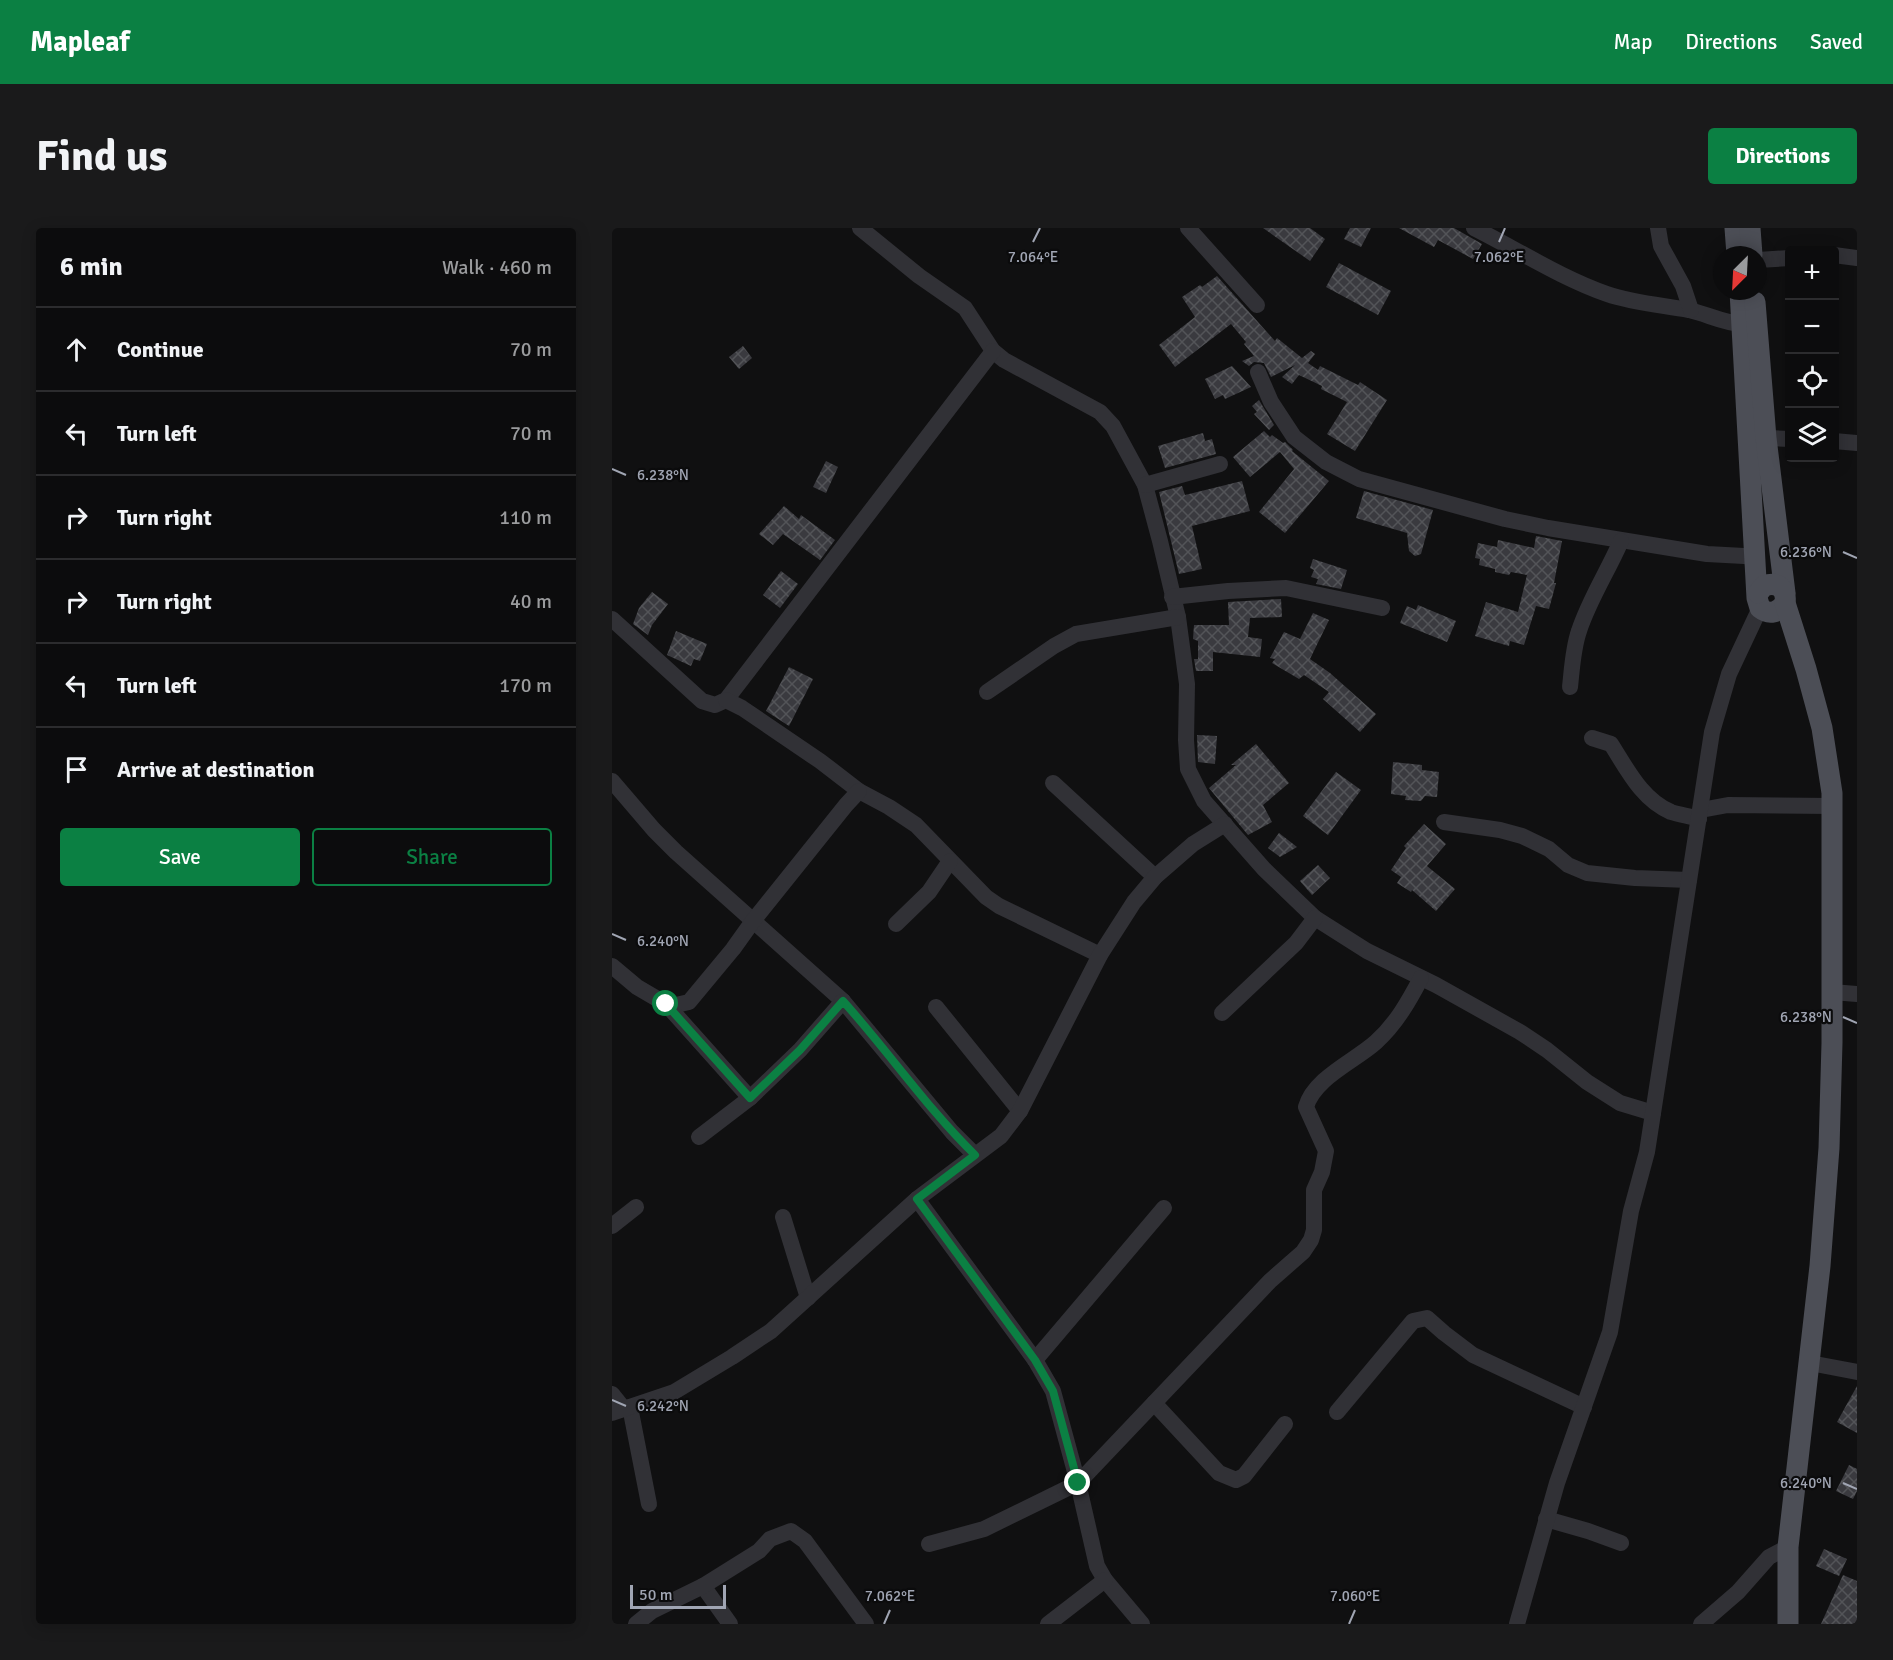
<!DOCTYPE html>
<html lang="en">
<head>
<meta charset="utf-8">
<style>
  body { margin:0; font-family:Signika,sans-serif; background:#1a1a1b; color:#f1f3f6 }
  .controls { position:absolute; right:18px; top:18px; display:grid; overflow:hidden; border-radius:6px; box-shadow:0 3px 15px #0003 }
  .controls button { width:54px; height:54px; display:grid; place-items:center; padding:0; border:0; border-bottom:2px solid #2c2c2e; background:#0c0c0d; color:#f1f3f6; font:30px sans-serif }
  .compass { position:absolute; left:1101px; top:18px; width:54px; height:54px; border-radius:50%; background:#0c0c0d; box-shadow:0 3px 15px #0003; rotate:204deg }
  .scale { position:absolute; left:18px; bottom:15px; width:96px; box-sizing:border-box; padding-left:6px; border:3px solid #a0a5b3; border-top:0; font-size:16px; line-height:21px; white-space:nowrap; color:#a0a5b3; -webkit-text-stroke:4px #0b0b0c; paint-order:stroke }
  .stop { position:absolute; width:18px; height:18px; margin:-14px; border:4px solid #0b8043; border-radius:50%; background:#fff }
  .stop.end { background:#0b8043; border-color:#fff; box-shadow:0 2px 6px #0008 }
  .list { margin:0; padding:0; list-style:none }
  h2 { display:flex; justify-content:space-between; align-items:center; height:78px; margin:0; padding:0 24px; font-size:26px }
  h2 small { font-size:20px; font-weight:400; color:#9a9b9d }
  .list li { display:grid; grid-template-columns:39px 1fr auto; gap:18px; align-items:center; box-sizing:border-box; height:84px; padding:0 24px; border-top:2px solid #2c2c2e }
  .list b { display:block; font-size:22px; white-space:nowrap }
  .list em { font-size:20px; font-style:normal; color:#9a9b9d }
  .actions { display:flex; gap:12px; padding:18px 24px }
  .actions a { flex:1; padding:14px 0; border:2px solid #0b8043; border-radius:6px; text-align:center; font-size:21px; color:#0b8043 }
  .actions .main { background:#0b8043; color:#fff }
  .icon { flex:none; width:33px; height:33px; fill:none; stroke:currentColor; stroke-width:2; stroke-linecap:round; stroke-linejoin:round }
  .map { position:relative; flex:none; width:1245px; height:1396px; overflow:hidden; border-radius:6px }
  header { display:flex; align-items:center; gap:36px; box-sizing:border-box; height:84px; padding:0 30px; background:#0b8043; color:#fff }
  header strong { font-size:28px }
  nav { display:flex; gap:33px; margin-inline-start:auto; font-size:21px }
  .intro { display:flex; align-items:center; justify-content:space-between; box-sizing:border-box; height:144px; padding:0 36px }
  h1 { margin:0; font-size:42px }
  .button { padding:15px 27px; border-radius:6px; background:#0b8043; color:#fff; font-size:21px; font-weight:700 }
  main { display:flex; gap:36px; padding:0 36px }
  aside { flex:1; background:#0c0c0d; border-radius:6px; box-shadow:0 3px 15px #0003 }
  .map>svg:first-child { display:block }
  .building { fill:url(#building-cross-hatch) }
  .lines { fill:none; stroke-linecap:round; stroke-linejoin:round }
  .minor { stroke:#313136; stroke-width:16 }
  .major { stroke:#4c4e56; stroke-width:21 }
  .route { stroke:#0b8043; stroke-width:8 }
  .ticks { fill:none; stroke:#a0a5b3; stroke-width:2 }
  .ticks-label { font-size:15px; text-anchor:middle; fill:#a0a5b3; stroke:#0b0b0c; stroke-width:4.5; stroke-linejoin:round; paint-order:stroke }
</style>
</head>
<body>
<header>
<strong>Mapleaf</strong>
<nav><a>Map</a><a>Directions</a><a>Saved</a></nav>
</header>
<div class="intro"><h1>Find us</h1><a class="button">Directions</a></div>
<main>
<aside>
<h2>6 min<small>Walk · 460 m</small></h2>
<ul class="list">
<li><svg class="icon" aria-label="ahead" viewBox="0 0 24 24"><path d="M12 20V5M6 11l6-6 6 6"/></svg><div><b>Continue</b></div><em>70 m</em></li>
<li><svg class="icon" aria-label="left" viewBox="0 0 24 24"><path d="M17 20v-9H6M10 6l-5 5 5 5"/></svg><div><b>Turn left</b></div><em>70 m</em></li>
<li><svg class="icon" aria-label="right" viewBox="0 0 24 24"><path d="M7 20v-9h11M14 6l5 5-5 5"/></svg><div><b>Turn right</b></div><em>110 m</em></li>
<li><svg class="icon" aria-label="right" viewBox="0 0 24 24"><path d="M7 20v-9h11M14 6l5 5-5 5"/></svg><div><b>Turn right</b></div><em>40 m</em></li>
<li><svg class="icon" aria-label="left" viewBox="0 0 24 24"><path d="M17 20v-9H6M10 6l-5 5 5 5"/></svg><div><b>Turn left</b></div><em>170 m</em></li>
<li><svg class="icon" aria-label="arrive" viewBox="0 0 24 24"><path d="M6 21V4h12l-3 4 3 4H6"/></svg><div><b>Arrive at destination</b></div></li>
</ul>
<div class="actions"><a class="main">Save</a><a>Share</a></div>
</aside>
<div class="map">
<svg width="1245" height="1396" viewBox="0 0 1245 1396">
  <defs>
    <pattern id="building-cross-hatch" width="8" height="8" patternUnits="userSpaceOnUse" patternTransform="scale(1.5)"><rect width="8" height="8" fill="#3a3a3f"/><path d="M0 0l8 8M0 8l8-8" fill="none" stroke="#535458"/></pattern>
  </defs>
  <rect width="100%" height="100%" fill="#101011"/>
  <g class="building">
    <polygon points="651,0 698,0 713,11 698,33"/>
    <polygon points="738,0 759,0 749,19 732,11"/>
    <polygon points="787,0 842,0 870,16 861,31 826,12 822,19"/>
    <polygon points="727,35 779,63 766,87 714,59"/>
    <polygon points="605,48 663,113 665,110 690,130 699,123 703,126 696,135 706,142 708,138 746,157 748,154 775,172 743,223 715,206 735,174 709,161 710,158 687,147 680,156 670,149 683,137 659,149 652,135 642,134 637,138 630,133 642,128 632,116 634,114 619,96 563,139 547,117 583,89 570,69 588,57 590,59"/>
    <polygon points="131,118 140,130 127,141 117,129"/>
    <polygon points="620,138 639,159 613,171 611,167 603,171 593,151"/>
    <polygon points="647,172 662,197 657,202 642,186 645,184 640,178"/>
    <polygon points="652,203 658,209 660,207 671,215 673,214 681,222 680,223 717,253 673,305 647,284 682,241 668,224 638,249 621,229"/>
    <polygon points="591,205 593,213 600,211 604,226 553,240 546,218"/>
    <polygon points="214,233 226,239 214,265 201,259"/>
    <polygon points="630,253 638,283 580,298 590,341 567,346 547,264 570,258 573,267"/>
    <polygon points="752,263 821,282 809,326 803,328 797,323 795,305 744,290"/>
    <polygon points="172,278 187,291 189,287 223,312 208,332 171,306 161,317 147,306"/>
    <polygon points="924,308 950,313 942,355 944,355 937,381 924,378 912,417 898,413 897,418 863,408 874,374 906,384 915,347 899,344 897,347 883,344 883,341 867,337 868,331 863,330 866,315 885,319 886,312 922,320"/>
    <polygon points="701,331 735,342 729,361 704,356 706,351 699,349 702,342 698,340"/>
    <polygon points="169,343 186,356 168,380 151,367"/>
    <polygon points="40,364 56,376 40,397 36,407 21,396 27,380"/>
    <polygon points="669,371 670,389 638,390 636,409 650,411 648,429 601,424 601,443 584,443 582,431 586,431 586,413 581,411 582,397 617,397 616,374"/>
    <polygon points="806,377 844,393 835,414 788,395 795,378 804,382"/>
    <polygon points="701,385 717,392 698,431 718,445 764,486 748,504 711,471 717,464 692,447 687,451 660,435 663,431 658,430 672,404 688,411"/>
    <polygon points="64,403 95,416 88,433 82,431 79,438 55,427"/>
    <polygon points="177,439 201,451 177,498 154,483"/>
    <polygon points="585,507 605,508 603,536 586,534"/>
    <polygon points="644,516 677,555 651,577 660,594 636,607 597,560 624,537 619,537"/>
    <polygon points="781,534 810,537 810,542 827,544 825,569 813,568 809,573 793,572 794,568 779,566"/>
    <polygon points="724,544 749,562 716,607 691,588"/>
    <polygon points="812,596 834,616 815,638 843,661 824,683 800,662 799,664 785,655 789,649 779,642 794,620 792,618"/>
    <polygon points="667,605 685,619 668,629 656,620"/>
    <polygon points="706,637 718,650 700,667 688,653"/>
    <polygon points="1245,1158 1245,1205 1225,1194"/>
    <polygon points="1237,1237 1245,1241 1245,1263 1241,1271 1224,1263"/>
    <polygon points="1212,1321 1235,1331 1227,1348 1204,1338"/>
    <polygon points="1231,1347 1245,1353 1245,1396 1209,1396"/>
  </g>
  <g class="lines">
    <g class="minor">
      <polyline points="248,0 307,48 353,80 381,123 392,132 488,184 501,198 533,257 548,313 566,389 575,456 574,512 576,541 592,573 652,641 703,690 755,723 824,757 908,804 935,822 975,854 1008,875 1041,885"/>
      <polyline points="576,0 645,77"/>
      <path d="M862 0C906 22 949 50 995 66 1021 75 1049 77 1077 82 1095 86 1111 95 1130 96"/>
      <polyline points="1046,0 1049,18 1071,58 1079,82"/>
      <polyline points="1222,27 1245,30"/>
      <polyline points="1146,32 1178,30"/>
      <polyline points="646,144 659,174 682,209 714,234 747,251 893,291 936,300 1095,326 1132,328 1142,330"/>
      <polyline points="1154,210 1178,211"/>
      <polyline points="1222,213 1245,215"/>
      <polyline points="533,257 608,236"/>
      <polyline points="560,369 616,363 674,360 770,380"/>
      <polyline points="0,391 90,473 103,477 114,472 381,123"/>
      <path d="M958 459C960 441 961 420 967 403 977 372 996 343 1009 313"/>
      <polyline points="375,464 442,418 464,406 566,389"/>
      <polyline points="114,472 130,480 208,533 247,563 277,579 304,597 374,669 387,678 488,727"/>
      <path d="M980 510 999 516C1015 541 1030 572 1059 584 1068 587 1078 588 1087 591"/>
      <polyline points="0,553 42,602 64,624 231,773 340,904 363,927"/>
      <polyline points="441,555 543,649"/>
      <polyline points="1089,582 1116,577 1220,578"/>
      <polyline points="832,594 888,602 910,608 937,621 956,637 975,645 1023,650 1077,652"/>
      <polyline points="284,696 317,664 338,633"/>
      <polyline points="0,738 25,759 54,776 64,777 77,774 121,721 141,693 234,577 247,563"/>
      <polyline points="1220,764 1245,766"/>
      <polyline points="54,776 138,870"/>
      <polyline points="324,779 408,883"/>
      <polyline points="610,785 684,715 703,690"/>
      <polyline points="87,909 138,870 188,822 231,773"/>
      <polyline points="305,971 423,1132 441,1163 466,1255 485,1338 493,1352 530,1396"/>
      <polyline points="171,989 196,1070"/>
      <polyline points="0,998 24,979"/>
      <polyline points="423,1132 552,980"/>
      <polyline points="1198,1135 1245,1144"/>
      <polyline points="0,1166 12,1181"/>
      <polyline points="542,1175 607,1245 624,1252 632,1248 673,1196"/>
      <polyline points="18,1179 37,1276"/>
      <polyline points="725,1184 801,1093 815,1090 832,1105 861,1127 972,1179"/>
      <polyline points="0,1185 62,1164 120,1129 159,1103 305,971 389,908 408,883 488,727 522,674 543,649 581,616 613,596"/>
      <polyline points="934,1291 976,1303 1009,1315"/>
      <path d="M317 1316 372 1301 466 1255 658 1053 691 1024 699 1012 702 1002V962L710 944 714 923 694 879C702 850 743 833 764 814 784 796 797 773 809 750"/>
      <polyline points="91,1358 118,1396"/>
      <polyline points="24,1396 40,1383 91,1358 147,1323 158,1311 179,1303 193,1313 254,1396"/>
      <polyline points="436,1396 493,1352"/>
      <polyline points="905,1396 945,1255 998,1104 1019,983 1035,924 1100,504 1117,446 1148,380"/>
      <polyline points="1089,1396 1126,1364 1157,1329 1176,1319"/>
    </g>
    <g class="major">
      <polyline points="1123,0 1125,27"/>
      <polyline points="1138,0 1140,27"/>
      <path d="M1128 63 1145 370 1148 380C1157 387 1167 385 1173 375"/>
      <polyline points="1143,74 1154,210 1173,365"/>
      <path d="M1146 365 1152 358C1166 353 1175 361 1173 375L1194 441 1210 500 1220 565V815L1217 920 1208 1038 1176 1319V1396"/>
    </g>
  </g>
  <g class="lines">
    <path class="route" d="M54 776 138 870 188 822 231 773C276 823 315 880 363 927L305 971 423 1132 441 1163 466 1255"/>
  </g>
  <path class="ticks" d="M421 14 428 0M887 14 893 0M0 241 14 247M1231 324 1245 330M0 706 14 712M1231 789 1245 795M0 1172 14 1178M1231 1255 1245 1261M272 1396 278 1382M737 1396 743 1382"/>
  <g class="ticks-label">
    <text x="887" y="34">7.062°E</text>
    <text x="421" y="34">7.064°E</text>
    <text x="51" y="252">6.238°N</text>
    <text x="1194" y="329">6.236°N</text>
    <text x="51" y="718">6.240°N</text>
    <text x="1194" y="794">6.238°N</text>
    <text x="51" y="1183">6.242°N</text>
    <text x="1194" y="1260">6.240°N</text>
    <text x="278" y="1373">7.062°E</text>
    <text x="743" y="1373">7.060°E</text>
  </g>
</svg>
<div class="controls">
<button>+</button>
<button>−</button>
<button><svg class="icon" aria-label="locate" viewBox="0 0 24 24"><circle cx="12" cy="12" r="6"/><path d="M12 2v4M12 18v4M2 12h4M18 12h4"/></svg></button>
<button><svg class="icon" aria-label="layers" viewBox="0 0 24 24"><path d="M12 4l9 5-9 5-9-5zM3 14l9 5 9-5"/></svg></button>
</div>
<svg class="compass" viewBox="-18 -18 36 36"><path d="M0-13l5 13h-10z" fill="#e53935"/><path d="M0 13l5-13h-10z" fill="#9a9b9d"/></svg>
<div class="scale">50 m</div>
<div class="stop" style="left:54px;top:776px"></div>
<div class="stop end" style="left:466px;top:1255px"></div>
</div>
</main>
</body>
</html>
